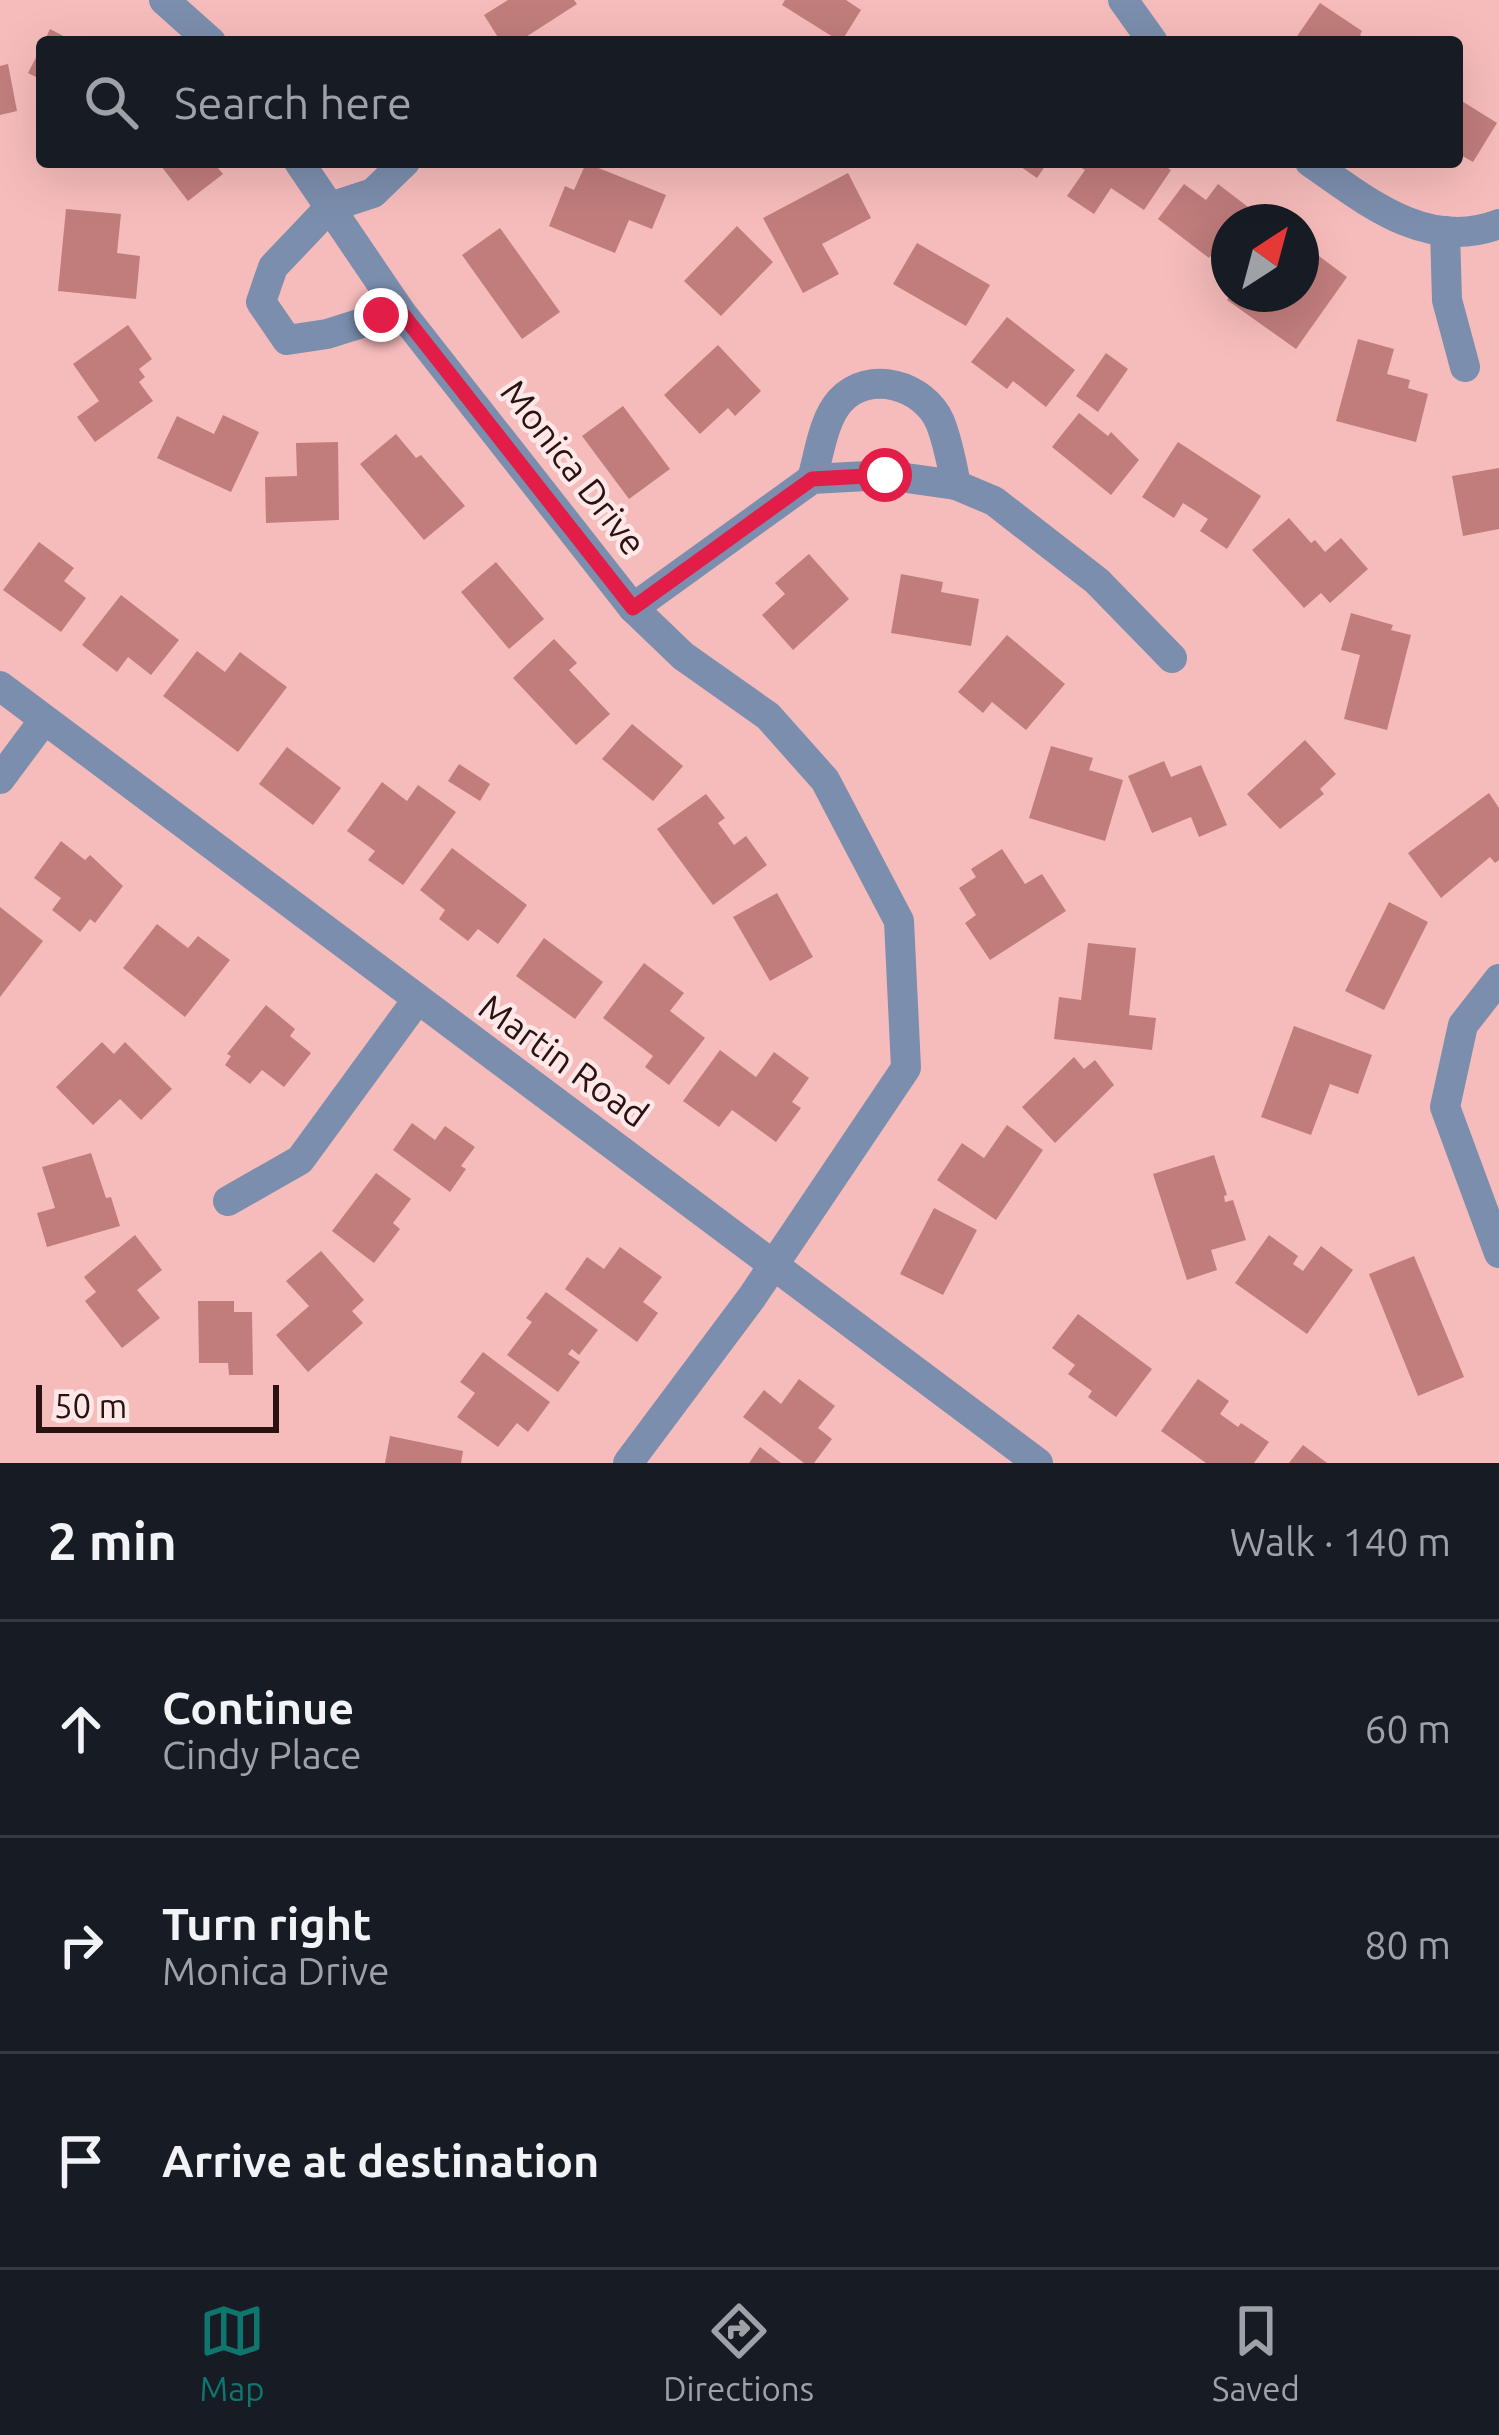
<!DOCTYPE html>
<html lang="en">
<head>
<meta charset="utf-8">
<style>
  body { margin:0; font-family:Ubuntu,sans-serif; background:#242831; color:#f1f3f6 }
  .compass { position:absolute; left:1211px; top:204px; width:108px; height:108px; border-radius:50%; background:#171b24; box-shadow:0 12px 48px #0002; rotate:36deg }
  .scale { position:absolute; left:36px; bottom:30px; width:243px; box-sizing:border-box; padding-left:12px; border:6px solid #2b1212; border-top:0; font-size:33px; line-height:42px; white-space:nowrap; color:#2b1212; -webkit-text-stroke:9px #ffe8e7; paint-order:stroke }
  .stop { position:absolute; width:36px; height:36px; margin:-27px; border:9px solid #e11d48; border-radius:50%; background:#fff }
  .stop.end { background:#e11d48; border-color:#fff; box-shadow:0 3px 12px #0008 }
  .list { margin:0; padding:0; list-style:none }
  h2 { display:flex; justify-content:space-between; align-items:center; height:156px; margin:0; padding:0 48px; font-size:51px }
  h2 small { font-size:39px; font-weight:400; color:#9ea1a6 }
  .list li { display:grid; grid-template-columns:78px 1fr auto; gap:36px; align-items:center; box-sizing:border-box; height:216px; padding:0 48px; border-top:3px solid #363941 }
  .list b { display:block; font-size:45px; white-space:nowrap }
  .list p { margin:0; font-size:39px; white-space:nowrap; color:#9ea1a6 }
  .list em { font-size:39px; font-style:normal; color:#9ea1a6 }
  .icon { flex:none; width:66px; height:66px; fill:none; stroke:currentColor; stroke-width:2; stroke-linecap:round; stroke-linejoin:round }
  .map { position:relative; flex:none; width:1499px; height:1463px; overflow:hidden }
  .search { position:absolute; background:#171b24; box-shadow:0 12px 48px #0002; left:36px; right:36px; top:36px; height:132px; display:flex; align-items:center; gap:30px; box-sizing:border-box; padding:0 42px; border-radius:12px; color:#9ea1a6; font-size:45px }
  .sheet { height:804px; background:#171b24 }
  nav { display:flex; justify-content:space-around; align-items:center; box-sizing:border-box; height:168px; border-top:3px solid #363941; background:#171b24; font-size:33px; color:#9ea1a6 }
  nav a { display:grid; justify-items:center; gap:6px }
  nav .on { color:#0f766e }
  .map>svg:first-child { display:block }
  .building { fill:#c07d7c }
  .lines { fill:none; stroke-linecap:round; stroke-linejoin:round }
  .minor { stroke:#7b8ead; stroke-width:30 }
  .route { stroke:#e11d48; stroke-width:15 }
  .labels { text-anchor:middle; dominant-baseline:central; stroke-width:9; stroke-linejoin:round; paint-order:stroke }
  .street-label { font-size:36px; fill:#2b1212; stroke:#ffe8e7 }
</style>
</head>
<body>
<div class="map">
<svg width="1499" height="1463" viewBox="0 0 1499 1463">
  <rect width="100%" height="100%" fill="#f6bcbb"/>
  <g class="building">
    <polygon points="508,0 574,0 577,4 518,42 501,42 484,15"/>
    <polygon points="785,0 846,0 861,10 841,42 782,5"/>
    <polygon points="1320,3 1362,31 1360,35 1370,42 1293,42"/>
    <polygon points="50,29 75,42 44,42"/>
    <polygon points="42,46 42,80 28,73"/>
    <polygon points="8,64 17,111 0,115 0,66"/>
    <polygon points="1457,98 1497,123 1473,162 1457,153"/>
    <polygon points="158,162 213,162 223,174 188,201"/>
    <polygon points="1014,162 1048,162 1037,178"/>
    <polygon points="1072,162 1159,162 1171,170 1144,210 1111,188 1094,214 1067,196 1085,170"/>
    <polygon points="586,163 666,195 652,229 629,220 615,253 549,226 565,186 574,190"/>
    <polygon points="848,173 871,218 822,244 839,274 803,293 763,218"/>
    <polygon points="1184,184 1206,200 1218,184 1248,207 1236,222 1229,222 1229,232 1209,258 1158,219"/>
    <polygon points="66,209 121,214 117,253 140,256 136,299 58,291"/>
    <polygon points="737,226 773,262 721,316 684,281"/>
    <polygon points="500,228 560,312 522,339 462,255"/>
    <polygon points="917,243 990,285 966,326 893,284"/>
    <polygon points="1319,256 1347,277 1296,349 1227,300 1232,294 1301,294 1301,272 1305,275"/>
    <polygon points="1007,317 1075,370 1046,407 1013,381 1007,389 971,362"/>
    <polygon points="128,325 152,359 139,369 145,377 139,382 153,401 95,442 77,417 99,401 73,364"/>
    <polygon points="1358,339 1394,349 1387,374 1410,380 1408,388 1428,394 1416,442 1336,421"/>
    <polygon points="718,345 761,391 735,416 728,408 700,434 664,395"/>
    <polygon points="1106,353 1128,369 1098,412 1076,396"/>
    <polygon points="623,406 670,469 629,499 582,436"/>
    <polygon points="1079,413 1108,436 1111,432 1139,460 1111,495 1052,447"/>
    <polygon points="223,415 259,432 231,492 157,458 177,416 214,434"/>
    <polygon points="396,434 416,458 421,455 465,506 424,540 360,464"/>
    <polygon points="338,442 339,520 266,523 265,477 297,476 296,443"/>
    <polygon points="1178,442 1261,496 1227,549 1200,531 1208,519 1183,503 1174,518 1142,497"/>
    <polygon points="1499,468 1499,529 1463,536 1452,476"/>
    <polygon points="1289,518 1311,543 1315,540 1325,552 1341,538 1368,569 1330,603 1321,593 1304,608 1252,550"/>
    <polygon points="39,542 74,568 64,581 86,598 61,632 3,590"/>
    <polygon points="809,554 849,599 793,650 762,615 785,594 775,583"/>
    <polygon points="496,562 544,619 509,649 461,592"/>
    <polygon points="901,574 943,582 941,592 979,599 971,646 891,633"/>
    <polygon points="121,595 179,640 151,675 128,657 117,672 82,645"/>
    <polygon points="1351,613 1393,625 1391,630 1411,635 1387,730 1344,719 1360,655 1341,650"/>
    <polygon points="1007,635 1065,684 1026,730 992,702 983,713 958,692"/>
    <polygon points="554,639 577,663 569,670 610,714 576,745 513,678"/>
    <polygon points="197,651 225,672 240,652 287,687 238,752 163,696"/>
    <polygon points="632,724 683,766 653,801 602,759"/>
    <polygon points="1305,740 1336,774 1320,789 1324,794 1280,829 1247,794"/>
    <polygon points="1051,746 1093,758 1089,770 1123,780 1105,841 1029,818"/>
    <polygon points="287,747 341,788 313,825 259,784"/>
    <polygon points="1164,761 1171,777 1201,765 1227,825 1199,837 1191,817 1152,833 1128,776"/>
    <polygon points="459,764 490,784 480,801 448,781"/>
    <polygon points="382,782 407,801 418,785 456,812 403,885 368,860 375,851 347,831"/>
    <polygon points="1489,793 1499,808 1499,860 1495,863 1490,857 1441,898 1408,853"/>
    <polygon points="706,794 725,818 718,823 734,845 746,836 767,865 713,905 657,829"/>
    <polygon points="61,841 85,860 90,855 123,886 95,923 90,919 80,932 52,910 61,898 34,878"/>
    <polygon points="452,848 527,905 498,944 478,929 468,941 439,919 445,910 420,890"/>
    <polygon points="1002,849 1025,884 1042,874 1066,911 990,960 965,923 976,915 959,888 976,877 971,869"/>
    <polygon points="777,893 813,957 770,981 733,917"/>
    <polygon points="1389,902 1428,922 1384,1010 1345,991"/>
    <polygon points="0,907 43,941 0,997"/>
    <polygon points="157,924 188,948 198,936 230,960 185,1017 123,968"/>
    <polygon points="544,938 603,982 575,1019 516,976"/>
    <polygon points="1088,943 1136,948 1129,1015 1156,1018 1152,1050 1054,1039 1059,997 1081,1000"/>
    <polygon points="644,963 684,993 670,1011 705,1038 669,1085 645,1067 653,1056 603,1018"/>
    <polygon points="266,1005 295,1029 290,1036 311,1053 284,1087 262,1070 250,1084 225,1065 231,1056 227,1054"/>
    <polygon points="1294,1026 1372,1055 1358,1094 1330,1084 1311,1135 1261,1117"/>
    <polygon points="102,1042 114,1054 125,1042 172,1089 141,1120 120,1099 93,1125 56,1087"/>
    <polygon points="720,1050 756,1077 774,1052 809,1078 792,1102 801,1108 776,1142 732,1110 719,1127 683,1101"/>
    <polygon points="1074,1057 1084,1069 1095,1060 1114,1085 1055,1143 1022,1107"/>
    <polygon points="412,1123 435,1140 445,1126 475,1147 461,1166 466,1169 450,1192 393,1150"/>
    <polygon points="1007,1125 1043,1150 996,1220 937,1180 962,1143 984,1158"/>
    <polygon points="91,1153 106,1198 111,1197 120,1226 47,1247 37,1213 55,1208 42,1167"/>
    <polygon points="1214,1155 1227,1195 1224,1196 1225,1202 1233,1200 1246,1240 1211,1250 1217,1270 1187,1280 1153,1174"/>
    <polygon points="376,1173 411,1199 393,1223 400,1229 374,1263 332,1231"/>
    <polygon points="934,1208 977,1230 943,1295 900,1274"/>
    <polygon points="135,1235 162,1270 137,1290 160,1318 122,1348 85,1301 96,1292 84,1277"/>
    <polygon points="1269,1235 1298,1256 1293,1264 1303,1271 1321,1246 1353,1270 1307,1334 1235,1283"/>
    <polygon points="620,1247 662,1277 643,1302 658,1313 637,1342 565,1289 587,1257 604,1269"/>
    <polygon points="321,1251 364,1300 352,1311 363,1323 308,1372 276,1335 309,1306 286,1281"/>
    <polygon points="1414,1256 1464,1377 1418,1396 1369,1274"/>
    <polygon points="546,1292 598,1330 579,1355 572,1349 568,1354 580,1362 558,1392 507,1355 532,1322 526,1318"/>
    <polygon points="198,1301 234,1301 234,1312 252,1312 253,1375 229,1375 228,1363 199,1363"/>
    <polygon points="1078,1314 1152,1369 1116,1417 1088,1397 1092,1391 1068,1374 1075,1365 1052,1348"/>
    <polygon points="483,1352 550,1402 528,1432 517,1423 498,1447 457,1417 475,1393 460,1382"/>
    <polygon points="799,1379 835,1406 818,1428 832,1439 814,1463 804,1463 743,1417 764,1390 781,1404"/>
    <polygon points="1198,1379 1229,1401 1220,1414 1238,1427 1241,1423 1269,1442 1254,1463 1206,1463 1161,1431"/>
    <polygon points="390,1436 463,1451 461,1463 385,1463"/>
    <polygon points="1303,1445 1327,1463 1289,1463"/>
    <polygon points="760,1447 781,1463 749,1463"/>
  </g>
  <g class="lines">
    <g class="minor">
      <polyline points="164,0 211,42"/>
      <polyline points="1123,0 1153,42"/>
      <polyline points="299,162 400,311 633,608 683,656 768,716 825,780 899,921 906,1068 752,1297 628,1463"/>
      <path d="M1310 162C1366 201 1427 252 1499 224"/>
      <polyline points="1445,231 1447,300 1465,367"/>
      <polyline points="400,311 327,334 287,340 261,302 273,267 330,207 373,193 405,162"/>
      <path d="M812 479C819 455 823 420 840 401 869 369 924 385 940 422 948 442 952 464 956 485"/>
      <polyline points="633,608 812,479 885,475 956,485 994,501 1097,581 1172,658"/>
      <polyline points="0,686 1038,1463"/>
      <polyline points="0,779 44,720"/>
      <polyline points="1499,979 1463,1025 1445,1107 1499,1253"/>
      <polyline points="228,1201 300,1160 417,1000"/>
    </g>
  </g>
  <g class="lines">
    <polyline class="route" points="381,315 400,311 633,608 812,479 885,475"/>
  </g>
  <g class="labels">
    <g class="street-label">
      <text transform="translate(574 467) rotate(52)">Monica Drive</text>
      <text transform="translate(564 1060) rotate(36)">Martin Road</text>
    </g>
  </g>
</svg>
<svg class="compass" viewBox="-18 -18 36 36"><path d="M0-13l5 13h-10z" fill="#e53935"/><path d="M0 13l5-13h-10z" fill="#9ea1a6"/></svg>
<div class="scale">50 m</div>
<div class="stop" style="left:885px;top:475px"></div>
<div class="stop end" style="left:381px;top:315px"></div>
<div class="search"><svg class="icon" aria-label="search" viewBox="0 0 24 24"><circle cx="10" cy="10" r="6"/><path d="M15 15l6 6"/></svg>Search here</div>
</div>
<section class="sheet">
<h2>2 min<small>Walk · 140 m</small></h2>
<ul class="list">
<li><svg class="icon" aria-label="ahead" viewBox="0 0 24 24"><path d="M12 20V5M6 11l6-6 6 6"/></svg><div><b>Continue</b><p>Cindy Place</p></div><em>60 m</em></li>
<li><svg class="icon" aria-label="right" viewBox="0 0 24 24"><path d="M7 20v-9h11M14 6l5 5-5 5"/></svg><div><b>Turn right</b><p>Monica Drive</p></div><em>80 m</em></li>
<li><svg class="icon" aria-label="arrive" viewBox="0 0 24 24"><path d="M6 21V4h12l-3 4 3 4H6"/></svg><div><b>Arrive at destination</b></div></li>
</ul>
</section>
<nav>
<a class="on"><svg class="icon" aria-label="map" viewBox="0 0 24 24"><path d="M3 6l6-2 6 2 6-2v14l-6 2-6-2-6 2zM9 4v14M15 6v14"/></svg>Map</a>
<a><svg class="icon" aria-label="directions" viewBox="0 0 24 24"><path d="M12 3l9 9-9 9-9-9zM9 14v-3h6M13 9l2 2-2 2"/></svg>Directions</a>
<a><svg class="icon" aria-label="saved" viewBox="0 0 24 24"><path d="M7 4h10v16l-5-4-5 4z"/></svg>Saved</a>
</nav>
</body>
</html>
